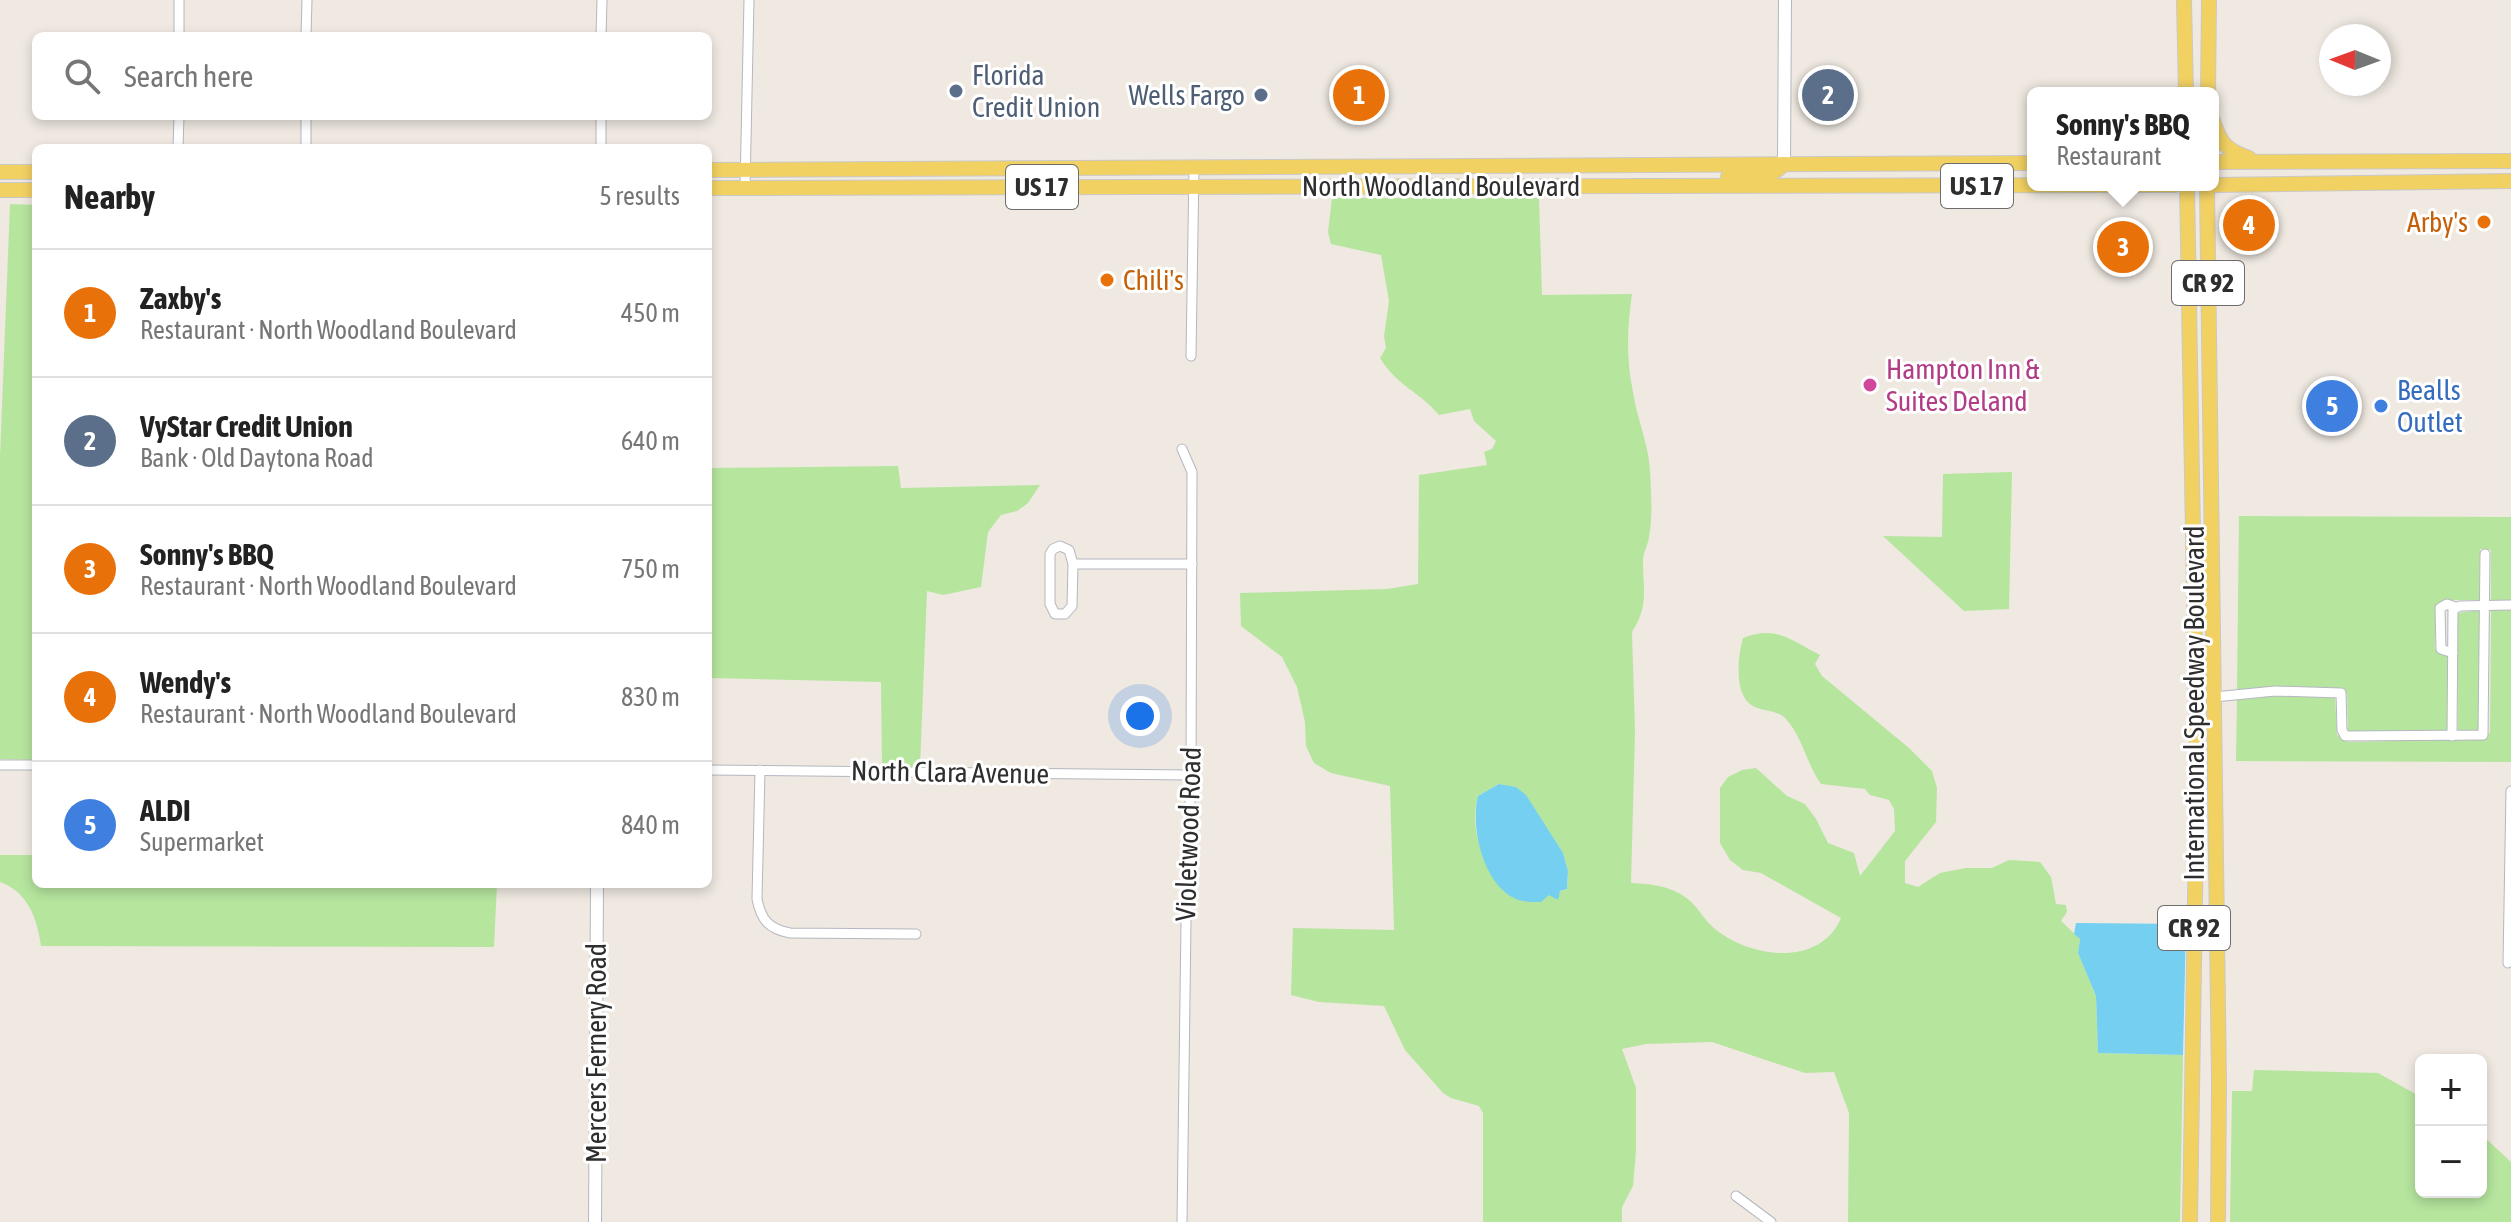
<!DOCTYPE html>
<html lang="en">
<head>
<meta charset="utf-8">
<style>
  body { margin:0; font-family:"Asap Condensed",sans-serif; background:#f6f6f6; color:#222 }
  .controls { position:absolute; right:24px; bottom:24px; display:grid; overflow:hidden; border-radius:12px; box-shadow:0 4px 12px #0003 }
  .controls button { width:72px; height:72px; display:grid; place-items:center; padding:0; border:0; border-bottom:2px solid #e0e0e0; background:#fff; color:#222; font:40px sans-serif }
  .compass { position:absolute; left:2319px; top:24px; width:72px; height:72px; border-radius:50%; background:#fff; box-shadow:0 4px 12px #0003; rotate:271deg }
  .you { position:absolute; left:1140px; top:716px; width:28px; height:28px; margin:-20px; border:6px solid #fff; border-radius:50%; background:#1a73e8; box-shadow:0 0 0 12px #1a73e833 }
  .badge { display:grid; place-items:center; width:52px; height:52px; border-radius:50%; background:#1a73e8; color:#fff; font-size:26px; font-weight:700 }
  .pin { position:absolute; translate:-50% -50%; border:4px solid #fff; box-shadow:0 2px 8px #0006 }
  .popup { position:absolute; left:2027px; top:87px; width:192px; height:104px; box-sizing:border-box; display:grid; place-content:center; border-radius:12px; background:#fff; filter:drop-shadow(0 2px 6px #0005); font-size:26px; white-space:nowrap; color:#767676 }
  .popup b { font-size:30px; color:#222 }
  .popup::after { content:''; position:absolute; left:50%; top:100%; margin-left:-16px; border:16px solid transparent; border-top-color:#fff }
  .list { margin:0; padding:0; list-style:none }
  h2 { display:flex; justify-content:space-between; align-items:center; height:104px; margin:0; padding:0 32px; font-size:34px }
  h2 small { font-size:26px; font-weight:400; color:#767676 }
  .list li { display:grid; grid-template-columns:52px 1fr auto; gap:24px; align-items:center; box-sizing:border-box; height:128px; padding:0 32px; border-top:2px solid #e0e0e0 }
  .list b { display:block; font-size:30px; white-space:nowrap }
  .list p { margin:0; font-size:26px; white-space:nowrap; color:#767676 }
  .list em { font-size:26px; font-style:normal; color:#767676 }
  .icon { flex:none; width:44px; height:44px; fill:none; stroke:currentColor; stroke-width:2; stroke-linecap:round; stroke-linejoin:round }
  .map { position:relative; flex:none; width:2511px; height:1222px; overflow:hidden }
  .search { position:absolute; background:#fff; box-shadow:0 4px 12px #0003; left:32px; top:32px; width:680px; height:88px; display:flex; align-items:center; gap:20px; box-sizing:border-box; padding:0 28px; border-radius:12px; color:#767676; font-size:30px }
  .panel { position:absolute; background:#fff; box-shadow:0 4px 12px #0003; left:32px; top:144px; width:680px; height:744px; border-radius:12px }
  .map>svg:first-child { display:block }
  .green { fill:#b6e59e; fill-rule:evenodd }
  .water { fill:#75cff0 }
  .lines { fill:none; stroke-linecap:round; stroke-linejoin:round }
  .street-casing { stroke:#b4b7c1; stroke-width:11 }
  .secondary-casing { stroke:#b4b7c1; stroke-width:14 }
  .primary-casing { stroke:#c9c9c9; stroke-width:16 }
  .street { stroke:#fff; stroke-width:9 }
  .secondary { stroke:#fff; stroke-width:12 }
  .primary { stroke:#f2d163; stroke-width:14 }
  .service-dot { fill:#5c6f8a; stroke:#fff; stroke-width:3 }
  .food-dot { fill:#e8710a; stroke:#fff; stroke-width:3 }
  .hotel-dot { fill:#d1479c; stroke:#fff; stroke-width:3 }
  .shop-dot { fill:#3f7fe0; stroke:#fff; stroke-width:3 }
  .labels { text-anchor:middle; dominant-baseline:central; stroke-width:6; stroke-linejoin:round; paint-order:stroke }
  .shield { fill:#fff; stroke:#6d6d6d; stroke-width:2 }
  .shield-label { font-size:26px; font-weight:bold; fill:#2e2e2e }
  .service-label { font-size:28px; fill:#4e5e75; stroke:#fff; text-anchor:start }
  .street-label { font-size:28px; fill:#2e2e2e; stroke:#fff }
  .food-label { font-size:28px; fill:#c56008; stroke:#fff; text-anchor:end }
  .hotel-label { font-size:28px; fill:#b23c85; stroke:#fff; text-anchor:start }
  .shop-label { font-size:28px; fill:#366cbe; stroke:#fff; text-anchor:start }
</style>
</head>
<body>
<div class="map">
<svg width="2511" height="1222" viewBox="0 0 2511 1222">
  <rect width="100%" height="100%" fill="#efe9e1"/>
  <g class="green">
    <path d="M1332 198H1539L1542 295 1632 294C1627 328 1626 358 1633 392 1637 419 1648 442 1650 470 1651 492 1653 516 1649 537 1648 545 1643 553 1643 561 1643 590 1649 605 1632 632L1635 731 1631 883C1652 884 1672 886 1689 900 1698 907 1704 920 1714 928 1749 958 1820 968 1841 918L1761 873 1743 870 1730 860 1720 843V788L1728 777 1742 770 1756 768 1787 796 1805 804 1816 819 1828 843 1854 853 1860 876 1895 831 1894 809 1889 800 1870 795 1865 789 1821 784C1806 763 1803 737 1785 718 1776 709 1760 712 1750 704 1734 692 1738 655 1743 638 1776 625 1791 640 1820 655L1815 664 1822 676 1909 748 1932 771 1937 788 1936 822 1905 861V883L1918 887 1940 873 1966 868H1992L2009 860 2040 862 2051 877 2056 904 2066 905 2067 912 2061 921 2080 939 2078 953 2096 996 2098 1053 2183 1055 2180 1222H1848L1849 1113 1834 1072 1805 1073 1712 1042 1646 1044 1622 1049 1636 1088V1151L1633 1186 1622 1207V1222H1483V1113L1479 1106 1451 1098 1443 1093 1405 1050 1384 1006 1319 1002 1291 995 1293 928 1394 930 1390 786 1331 773 1314 763 1306 746 1305 722 1297 687 1282 657 1241 626 1240 593 1387 589 1418 584 1419 475 1487 465 1484 452 1492 449 1496 441 1474 421 1470 409 1439 415C1420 392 1397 386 1380 358L1386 348 1384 336 1389 301 1381 255 1331 244 1328 232ZM1499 784 1515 787 1525 795 1563 853 1568 871 1567 889 1549 895 1483 857C1476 836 1472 818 1478 796Z"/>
    <polygon points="10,204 36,205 36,760 0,759 0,457"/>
    <polygon points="898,466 901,488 1040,485 1028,503 1017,511 1001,515 988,532 981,587 943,595 927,591 920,767 882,767 881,682 708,678 708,468"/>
    <polygon points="2012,472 2009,609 1964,611 1883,536 1942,537 1943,474"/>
    <polygon points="2239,516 2511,517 2511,600 2491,600 2491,550 2480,549 2479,600 2444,600 2435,608 2435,649 2447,656 2447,731 2348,732 2347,694 2341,688 2274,686 2237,690"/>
    <polygon points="2479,610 2479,731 2458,731 2458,613"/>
    <polygon points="2491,610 2511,610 2511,762 2236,761 2237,700 2275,696 2335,698 2337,735 2348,742 2485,739 2490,732"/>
    <path d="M0 855H36V884H497L494 947 41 946C37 918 28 892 0 882Z"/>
    <polygon points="2254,1070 2378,1073 2421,1097 2421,1192 2481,1192 2481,1134 2511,1162 2511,1222 2230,1222 2232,1091 2252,1091"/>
  </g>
  <g class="water">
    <path d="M1499 784 1516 787 1526 795 1563 853 1568 871 1567 889 1560 891 1558 900 1549 895 1541 902C1533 902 1523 902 1516 899 1483 885 1470 827 1478 796Z"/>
    <polygon points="2076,923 2186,924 2183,1055 2098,1053 2096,996 2078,953 2080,939 2074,934"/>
  </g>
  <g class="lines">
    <g class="street-casing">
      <g id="street">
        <polyline points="179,36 179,0"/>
        <polyline points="306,36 307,0"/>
        <polyline points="601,36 602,0"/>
        <polyline points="178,148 179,116"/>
        <polyline points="306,148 306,116"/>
        <polyline points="601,148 601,116"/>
        <polyline points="745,188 749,0"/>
        <polyline points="1191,356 1194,168"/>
        <polyline points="1073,564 1072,606 1065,614 1055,614 1050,604 1050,554 1053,549 1060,546 1069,550 1073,564 1192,564"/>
        <polyline points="2453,653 2441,649 2440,608 2447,604 2455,607"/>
        <polyline points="2214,697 2275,691 2341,693 2342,730 2345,736 2483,735 2485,554"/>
        <polyline points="2452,736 2453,609 2460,606 2511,605"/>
        <polyline points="0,765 36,765"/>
        <polyline points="708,770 1191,775"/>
        <path d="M760 770 757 899C761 920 769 929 790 933L916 934"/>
        <polyline points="2508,963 2511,791"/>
        <polyline points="1736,1196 1771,1222"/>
        <polyline points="1182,1222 1186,922 1191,775 1192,472 1182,449"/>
      </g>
    </g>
    <g class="secondary-casing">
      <g id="secondary">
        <polyline points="1784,164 1785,0"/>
        <polyline points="595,1222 597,884"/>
      </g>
    </g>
    <g class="primary-casing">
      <g id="primary">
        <polyline points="2184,0 2186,93"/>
        <polyline points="2208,93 2209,0"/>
        <path d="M2213 121C2220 143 2227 151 2249 158"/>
        <polyline points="2213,162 2511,161"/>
        <polyline points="708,170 2033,163"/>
        <polyline points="0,172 36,172"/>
        <path d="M1728 177C1750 177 1769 180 1784 164"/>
        <polyline points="2187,185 2197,770 2190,1222"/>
        <polyline points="2207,185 2219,1082 2218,1222"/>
        <polyline points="2213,185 2511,181"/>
        <polyline points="708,188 2174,185"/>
        <polyline points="0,190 36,190"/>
      </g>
    </g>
    <use href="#street" class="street"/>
    <use href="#secondary" class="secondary"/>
    <use href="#primary" class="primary"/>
  </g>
  <g class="service-dot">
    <circle cx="956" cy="91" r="8"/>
    <circle cx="1261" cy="95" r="8"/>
  </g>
  <g class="food-dot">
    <circle cx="2484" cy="222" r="8"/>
    <circle cx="1107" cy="280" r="8"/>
  </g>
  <circle class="hotel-dot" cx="1870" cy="385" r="8"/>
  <circle class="shop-dot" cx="2381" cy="406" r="8"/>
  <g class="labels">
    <g class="shield">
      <rect x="1941" y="164" width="72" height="44" rx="6"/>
      <rect x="1006" y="165" width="72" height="44" rx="6"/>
      <rect x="2172" y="261" width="72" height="44" rx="6"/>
      <rect x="2158" y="906" width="72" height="44" rx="6"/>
    </g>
    <g class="shield-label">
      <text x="1977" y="186">US 17</text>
      <text x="1042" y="187">US 17</text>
      <text x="2208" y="283">CR 92</text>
      <text x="2194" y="928">CR 92</text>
    </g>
    <g class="service-label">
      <text x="972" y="75">Florida<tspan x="972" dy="32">Credit Union</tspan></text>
      <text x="1245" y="95" text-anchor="end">Wells Fargo</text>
    </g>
    <g class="street-label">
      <text x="1441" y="186">North Woodland Boulevard</text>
      <text transform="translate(2194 703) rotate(-90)">International Speedway Boulevard</text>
      <text transform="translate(950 772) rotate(1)">North Clara Avenue</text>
      <text transform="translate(1188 834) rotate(-88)">Violetwood Road</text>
      <text transform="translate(596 1053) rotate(-90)">Mercers Fernery Road</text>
    </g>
    <g class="food-label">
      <text x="2468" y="222">Arby's</text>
      <text x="1123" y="280" text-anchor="start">Chili's</text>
    </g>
    <g class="hotel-label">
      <text x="1886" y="369">Hampton Inn &amp;<tspan x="1886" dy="32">Suites Deland</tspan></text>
    </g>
    <g class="shop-label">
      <text x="2397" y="390">Bealls<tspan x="2397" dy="32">Outlet</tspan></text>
    </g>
  </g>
</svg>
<div class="controls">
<button>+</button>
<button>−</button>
</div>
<svg class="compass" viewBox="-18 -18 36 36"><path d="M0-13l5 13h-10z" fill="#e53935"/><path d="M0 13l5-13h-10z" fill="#767676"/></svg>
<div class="you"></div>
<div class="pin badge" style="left:1359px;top:95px;background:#e8710a">1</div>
<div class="pin badge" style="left:1828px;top:95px;background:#5c6f8a">2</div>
<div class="pin badge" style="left:2123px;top:247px;background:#e8710a">3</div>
<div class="popup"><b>Sonny's BBQ</b>Restaurant</div>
<div class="pin badge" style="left:2249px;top:225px;background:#e8710a">4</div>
<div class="pin badge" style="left:2332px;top:406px;background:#3f7fe0">5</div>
<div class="search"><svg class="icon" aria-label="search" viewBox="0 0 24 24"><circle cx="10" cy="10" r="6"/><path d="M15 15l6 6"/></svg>Search here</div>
<section class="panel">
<h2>Nearby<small>5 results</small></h2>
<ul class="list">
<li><span class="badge" style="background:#e8710a">1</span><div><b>Zaxby's</b><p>Restaurant · North Woodland Boulevard</p></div><em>450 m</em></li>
<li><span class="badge" style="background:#5c6f8a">2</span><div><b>VyStar Credit Union</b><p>Bank · Old Daytona Road</p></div><em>640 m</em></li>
<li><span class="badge" style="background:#e8710a">3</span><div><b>Sonny's BBQ</b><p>Restaurant · North Woodland Boulevard</p></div><em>750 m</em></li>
<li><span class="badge" style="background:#e8710a">4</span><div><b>Wendy's</b><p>Restaurant · North Woodland Boulevard</p></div><em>830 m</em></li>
<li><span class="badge" style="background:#3f7fe0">5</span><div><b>ALDI</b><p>Supermarket</p></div><em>840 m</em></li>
</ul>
</section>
</div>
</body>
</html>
